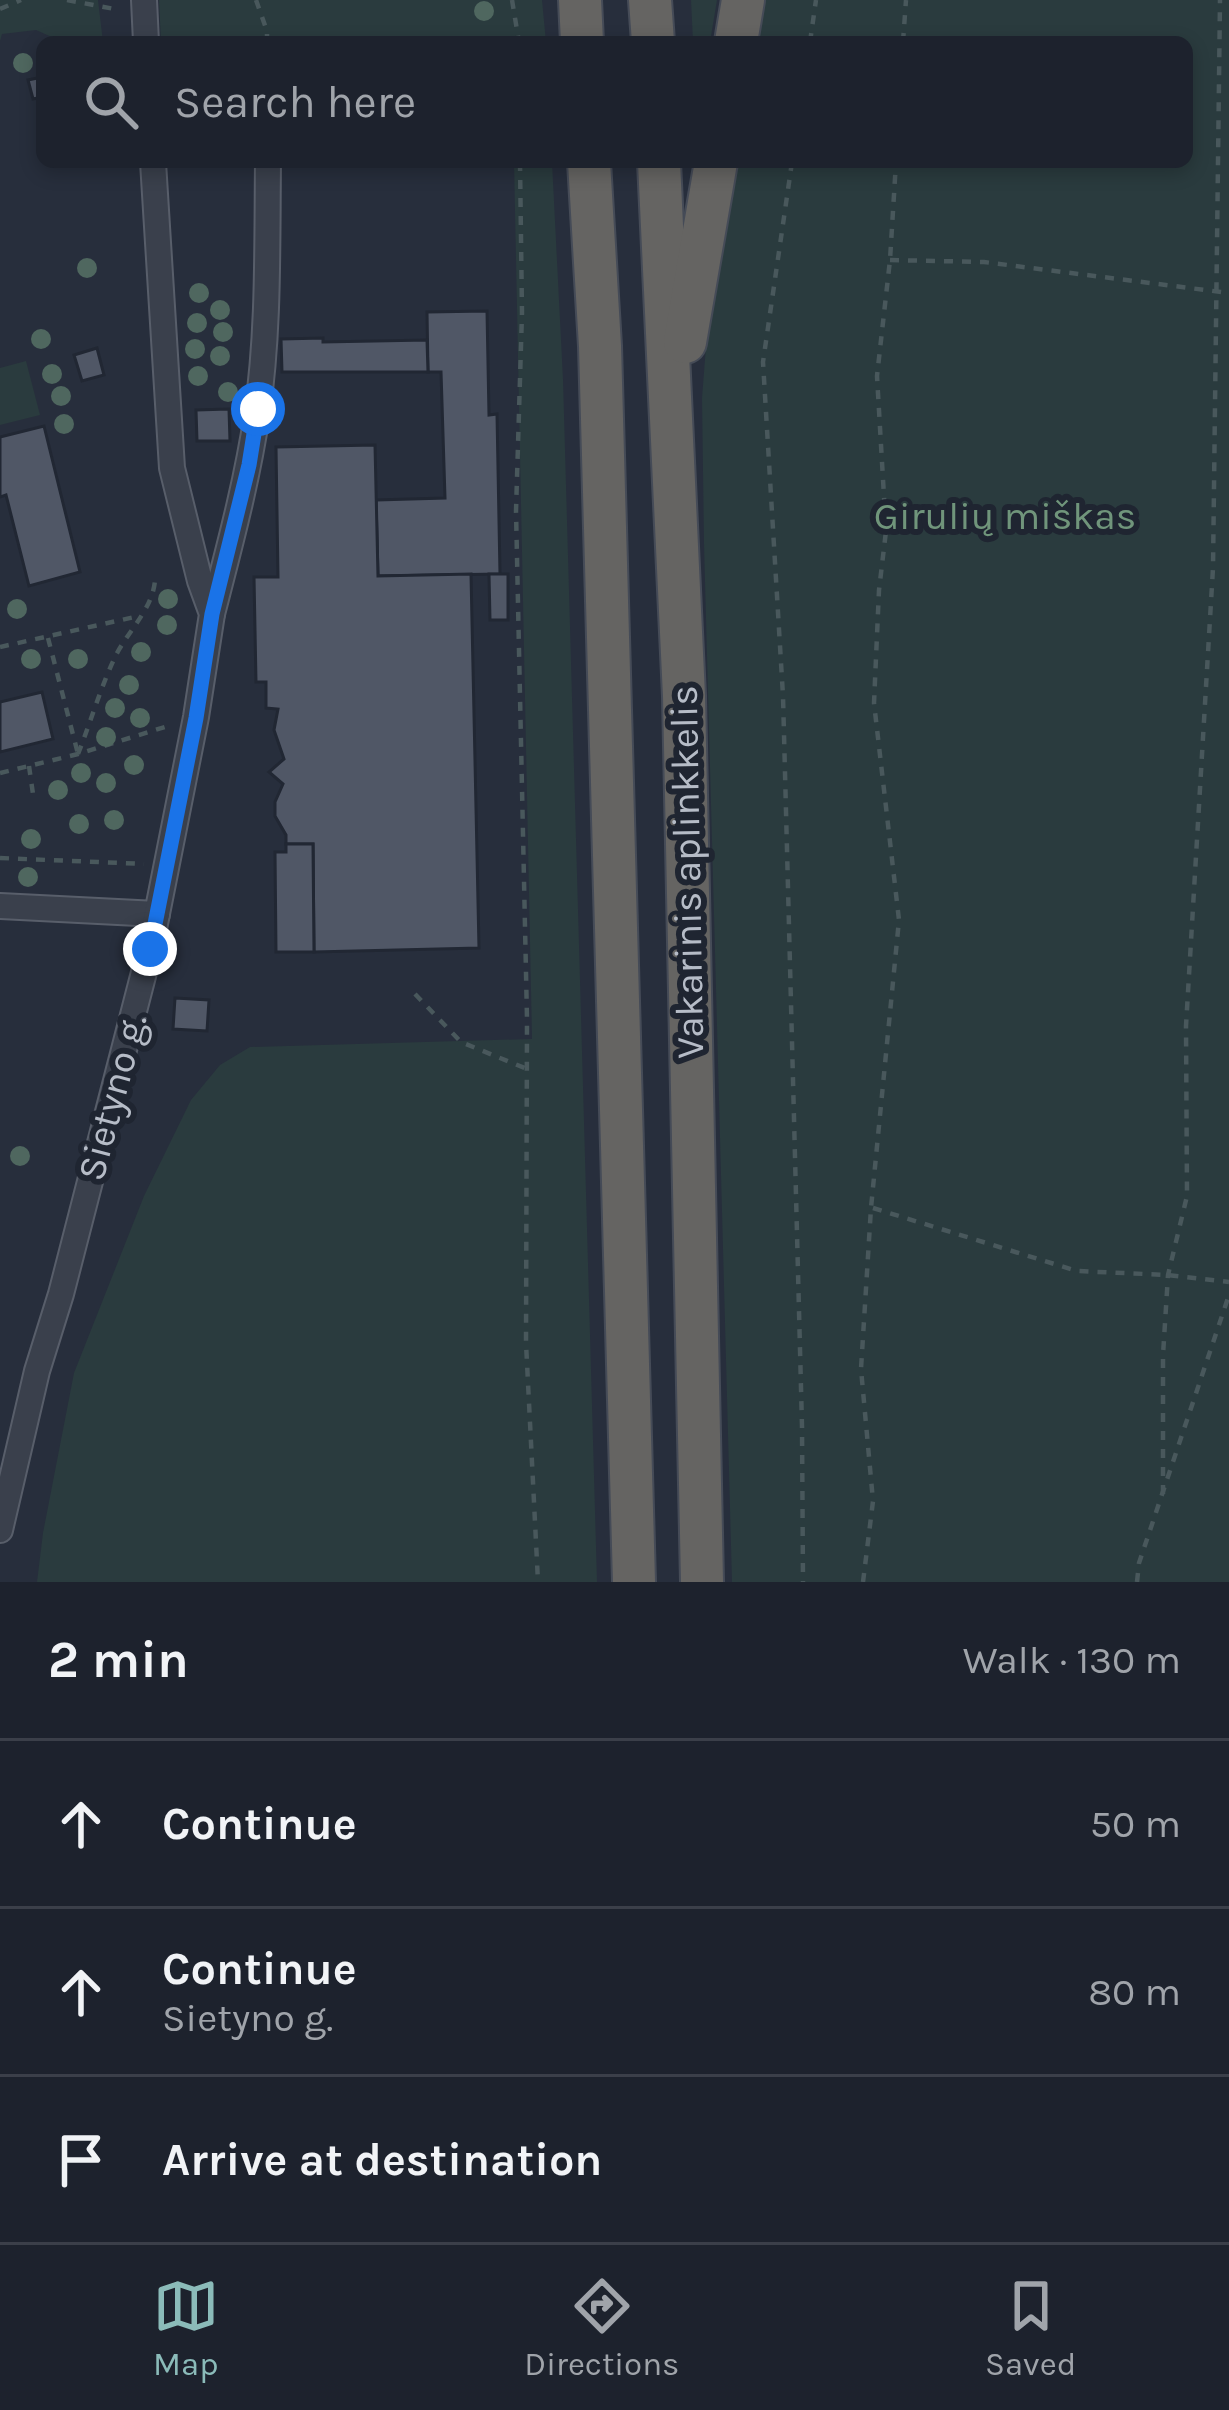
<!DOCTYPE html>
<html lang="en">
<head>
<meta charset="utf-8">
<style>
  body { margin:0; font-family:Karla,sans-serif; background:#2a2f39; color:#f1f3f6 }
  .stop { position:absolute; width:36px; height:36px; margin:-27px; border:9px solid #1a73e8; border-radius:50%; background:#fff }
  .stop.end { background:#1a73e8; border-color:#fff; box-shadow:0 3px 12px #0008 }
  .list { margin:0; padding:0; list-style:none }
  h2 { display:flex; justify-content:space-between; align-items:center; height:156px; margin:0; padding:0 48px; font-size:51px }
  h2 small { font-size:39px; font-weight:400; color:#a0a4aa }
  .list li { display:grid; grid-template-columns:78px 1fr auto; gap:36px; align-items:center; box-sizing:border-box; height:168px; padding:0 48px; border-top:3px solid #3b3f49 }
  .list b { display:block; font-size:45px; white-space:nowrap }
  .list p { margin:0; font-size:39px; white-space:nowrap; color:#a0a4aa }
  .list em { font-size:39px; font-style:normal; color:#a0a4aa }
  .icon { flex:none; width:66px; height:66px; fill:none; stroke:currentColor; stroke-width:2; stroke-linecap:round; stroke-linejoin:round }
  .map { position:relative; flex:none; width:1229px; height:1582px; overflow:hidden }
  .search { position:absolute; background:#1d222d; box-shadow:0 6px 18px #0003; left:36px; right:36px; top:36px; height:132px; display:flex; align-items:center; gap:30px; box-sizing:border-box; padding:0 42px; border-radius:18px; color:#a0a4aa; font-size:45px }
  .sheet { height:660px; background:#1d222d }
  nav { display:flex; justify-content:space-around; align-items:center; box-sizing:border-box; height:168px; border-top:3px solid #3b3f49; background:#1d222d; font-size:33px; color:#a0a4aa }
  nav a { display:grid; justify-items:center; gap:6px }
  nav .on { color:#8bbbb9 }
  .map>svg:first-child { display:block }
  .green { fill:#2a3b3e }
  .building { fill:#505766; stroke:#212733; stroke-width:3 }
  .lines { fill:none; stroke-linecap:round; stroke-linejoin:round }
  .minor-casing { stroke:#585e6a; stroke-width:28 }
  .trunk-casing { stroke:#454b57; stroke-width:46 }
  .path { stroke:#49585c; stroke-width:4.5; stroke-dasharray:9 9; stroke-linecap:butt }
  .minor { stroke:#3a404c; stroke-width:24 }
  .trunk { stroke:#656462; stroke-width:42 }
  .tree { fill:#4f675f }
  .route { stroke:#1a73e8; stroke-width:15 }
  .labels { text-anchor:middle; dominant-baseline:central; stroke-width:12; stroke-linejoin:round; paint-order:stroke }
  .park-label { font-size:39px; fill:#70957b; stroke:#1f2531 }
  .street-label { font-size:39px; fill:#b6bcc7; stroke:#1f2531 }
</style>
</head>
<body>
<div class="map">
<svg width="1229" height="1582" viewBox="0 0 1229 1582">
  <rect width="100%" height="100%" fill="#272e3c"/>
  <g class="green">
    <polygon points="0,0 98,0 103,42 63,42 36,30 2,34 0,41"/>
    <polygon points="159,0 542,0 546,42 161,42"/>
    <polygon points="691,0 717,0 710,42 693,42"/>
    <polygon points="752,0 1229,0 1229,1582 732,1582 704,544 702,398 711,281 725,162 1187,162 1187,42 745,42"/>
    <polygon points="514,162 552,162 563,379 597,1582 37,1582 43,1533 74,1373 144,1196 191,1100 220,1065 250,1047 532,1039"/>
    <polygon points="26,361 40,415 0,425 0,368"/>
  </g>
  <g class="building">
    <polygon points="42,77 42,97 33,99 28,80"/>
    <polygon points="487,311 489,415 497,414 500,574 378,576 376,500 445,498 441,372 428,372 427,312"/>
    <polygon points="323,338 323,342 427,340 428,372 282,372 281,339"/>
    <polygon points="97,348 104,375 82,381 74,355"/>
    <polygon points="229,409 230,441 197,441 196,410"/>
    <polygon points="44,426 80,572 29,586 6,495 0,497 0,437"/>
    <polygon points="375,445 378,576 471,574 479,948 314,952 313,844 286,844 286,835 275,816 275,802 283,784 269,772 284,759 274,730 278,709 266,708 266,682 256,682 254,577 278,577 276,447"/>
    <polygon points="489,574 508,574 508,620 490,620"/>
    <polygon points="42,692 53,739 0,752 0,702"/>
    <polygon points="286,844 313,844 314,952 276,952 275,852 286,852"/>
    <polygon points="175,998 209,1000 207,1031 173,1029"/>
  </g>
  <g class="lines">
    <g class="minor-casing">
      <g id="minor">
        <polyline points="144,0 146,42"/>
        <path d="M212 614C229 548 247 482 257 414 269 331 267 246 268 162"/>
        <polyline points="0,906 157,914"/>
        <polyline points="0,1530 37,1371 61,1294 150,949 196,717 212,614 200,581 172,468 153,162"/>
      </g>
    </g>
    <g class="trunk-casing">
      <g id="trunk">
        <polyline points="580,0 582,42"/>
        <polyline points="650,0 653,42"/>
        <polyline points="736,42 743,0"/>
        <polyline points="589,162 600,346 634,1582"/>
        <polyline points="659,162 684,696 702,1582"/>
        <polyline points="685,342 716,162"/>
      </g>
    </g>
    <g class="path">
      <polyline points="67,0 120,10"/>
      <polyline points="256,0 267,31 267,42"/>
      <polyline points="512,0 519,42"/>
      <polyline points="0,9 21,0"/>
      <polyline points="810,42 816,0"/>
      <polyline points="903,42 906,0"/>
      <polyline points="520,162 522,313 516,511 527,1019 526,1343 538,1582"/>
      <polyline points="792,162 763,362 783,696 802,1426 803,1582"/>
      <polyline points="890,260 984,262 1229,293"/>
      <polyline points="48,638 78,754"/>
      <polyline points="0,647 139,616"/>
      <path d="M78 754C91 721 101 686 116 655 129 630 153 608 155 580"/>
      <polyline points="29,766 33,794"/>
      <polyline points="0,773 78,754 168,726"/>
      <polyline points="0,858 144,864"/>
      <polyline points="415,994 461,1042 527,1069"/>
      <polyline points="873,1208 1077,1271 1168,1275 1229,1282"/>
      <polyline points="1163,1494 1163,1355 1168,1275 1187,1196 1186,1026 1213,568 1220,0"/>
      <polyline points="863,1582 873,1501 861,1369 871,1208 899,920 874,703 879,590 886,531 877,376 890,260 896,162"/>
      <polyline points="1137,1582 1139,1563 1229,1295"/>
    </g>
    <use href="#minor" class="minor"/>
    <use href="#trunk" class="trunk"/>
  </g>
  <g class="tree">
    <circle cx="484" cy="11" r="10"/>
    <circle cx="23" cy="63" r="10"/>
    <circle cx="87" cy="268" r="10"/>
    <circle cx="199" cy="293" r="10"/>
    <circle cx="220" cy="310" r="10"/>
    <circle cx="197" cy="323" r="10"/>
    <circle cx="223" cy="332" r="10"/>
    <circle cx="41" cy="339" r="10"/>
    <circle cx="195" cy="349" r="10"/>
    <circle cx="220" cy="356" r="10"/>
    <circle cx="52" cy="374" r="10"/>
    <circle cx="198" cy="376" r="10"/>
    <circle cx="228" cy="392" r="10"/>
    <circle cx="61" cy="396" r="10"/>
    <circle cx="64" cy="424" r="10"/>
    <circle cx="168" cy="599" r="10"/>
    <circle cx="17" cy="609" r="10"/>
    <circle cx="167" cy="625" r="10"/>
    <circle cx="141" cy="652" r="10"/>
    <circle cx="31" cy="659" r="10"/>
    <circle cx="78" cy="659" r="10"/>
    <circle cx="129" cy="685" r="10"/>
    <circle cx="115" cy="708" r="10"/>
    <circle cx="140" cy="718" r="10"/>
    <circle cx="106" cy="737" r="10"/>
    <circle cx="134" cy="765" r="10"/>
    <circle cx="81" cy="773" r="10"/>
    <circle cx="106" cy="783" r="10"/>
    <circle cx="58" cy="790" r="10"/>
    <circle cx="114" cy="820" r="10"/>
    <circle cx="79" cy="824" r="10"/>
    <circle cx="31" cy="839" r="10"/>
    <circle cx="28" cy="877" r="10"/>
    <circle cx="20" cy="1156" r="10"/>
  </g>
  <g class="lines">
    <polyline class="route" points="150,949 196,718 212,614 249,465 258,409"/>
  </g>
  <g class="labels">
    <g class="park-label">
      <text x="1005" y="516">Girulių miškas</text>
    </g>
    <g class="street-label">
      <text transform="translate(687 872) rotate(-91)">Vakarinis aplinkkelis</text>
      <text transform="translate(112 1097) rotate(-75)">Sietyno g.</text>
    </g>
  </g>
</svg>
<div class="stop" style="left:258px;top:409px"></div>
<div class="stop end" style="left:150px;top:949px"></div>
<div class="search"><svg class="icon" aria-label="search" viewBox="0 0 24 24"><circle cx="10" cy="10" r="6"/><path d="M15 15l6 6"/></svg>Search here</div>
</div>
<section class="sheet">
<h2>2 min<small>Walk · 130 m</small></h2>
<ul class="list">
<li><svg class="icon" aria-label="ahead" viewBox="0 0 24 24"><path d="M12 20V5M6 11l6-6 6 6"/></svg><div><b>Continue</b></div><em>50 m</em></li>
<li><svg class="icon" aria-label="ahead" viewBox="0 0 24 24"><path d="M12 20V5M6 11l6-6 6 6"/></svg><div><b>Continue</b><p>Sietyno g.</p></div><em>80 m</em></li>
<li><svg class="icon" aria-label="arrive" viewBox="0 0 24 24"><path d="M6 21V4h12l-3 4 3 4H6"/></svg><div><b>Arrive at destination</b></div></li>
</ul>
</section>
<nav>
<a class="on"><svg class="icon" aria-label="map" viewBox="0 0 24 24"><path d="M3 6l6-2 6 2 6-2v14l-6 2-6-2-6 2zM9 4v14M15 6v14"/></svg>Map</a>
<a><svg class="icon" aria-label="directions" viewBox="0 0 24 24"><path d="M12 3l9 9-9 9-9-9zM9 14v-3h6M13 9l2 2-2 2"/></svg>Directions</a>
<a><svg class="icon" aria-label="saved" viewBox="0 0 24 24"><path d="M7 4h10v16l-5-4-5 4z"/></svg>Saved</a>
</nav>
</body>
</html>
